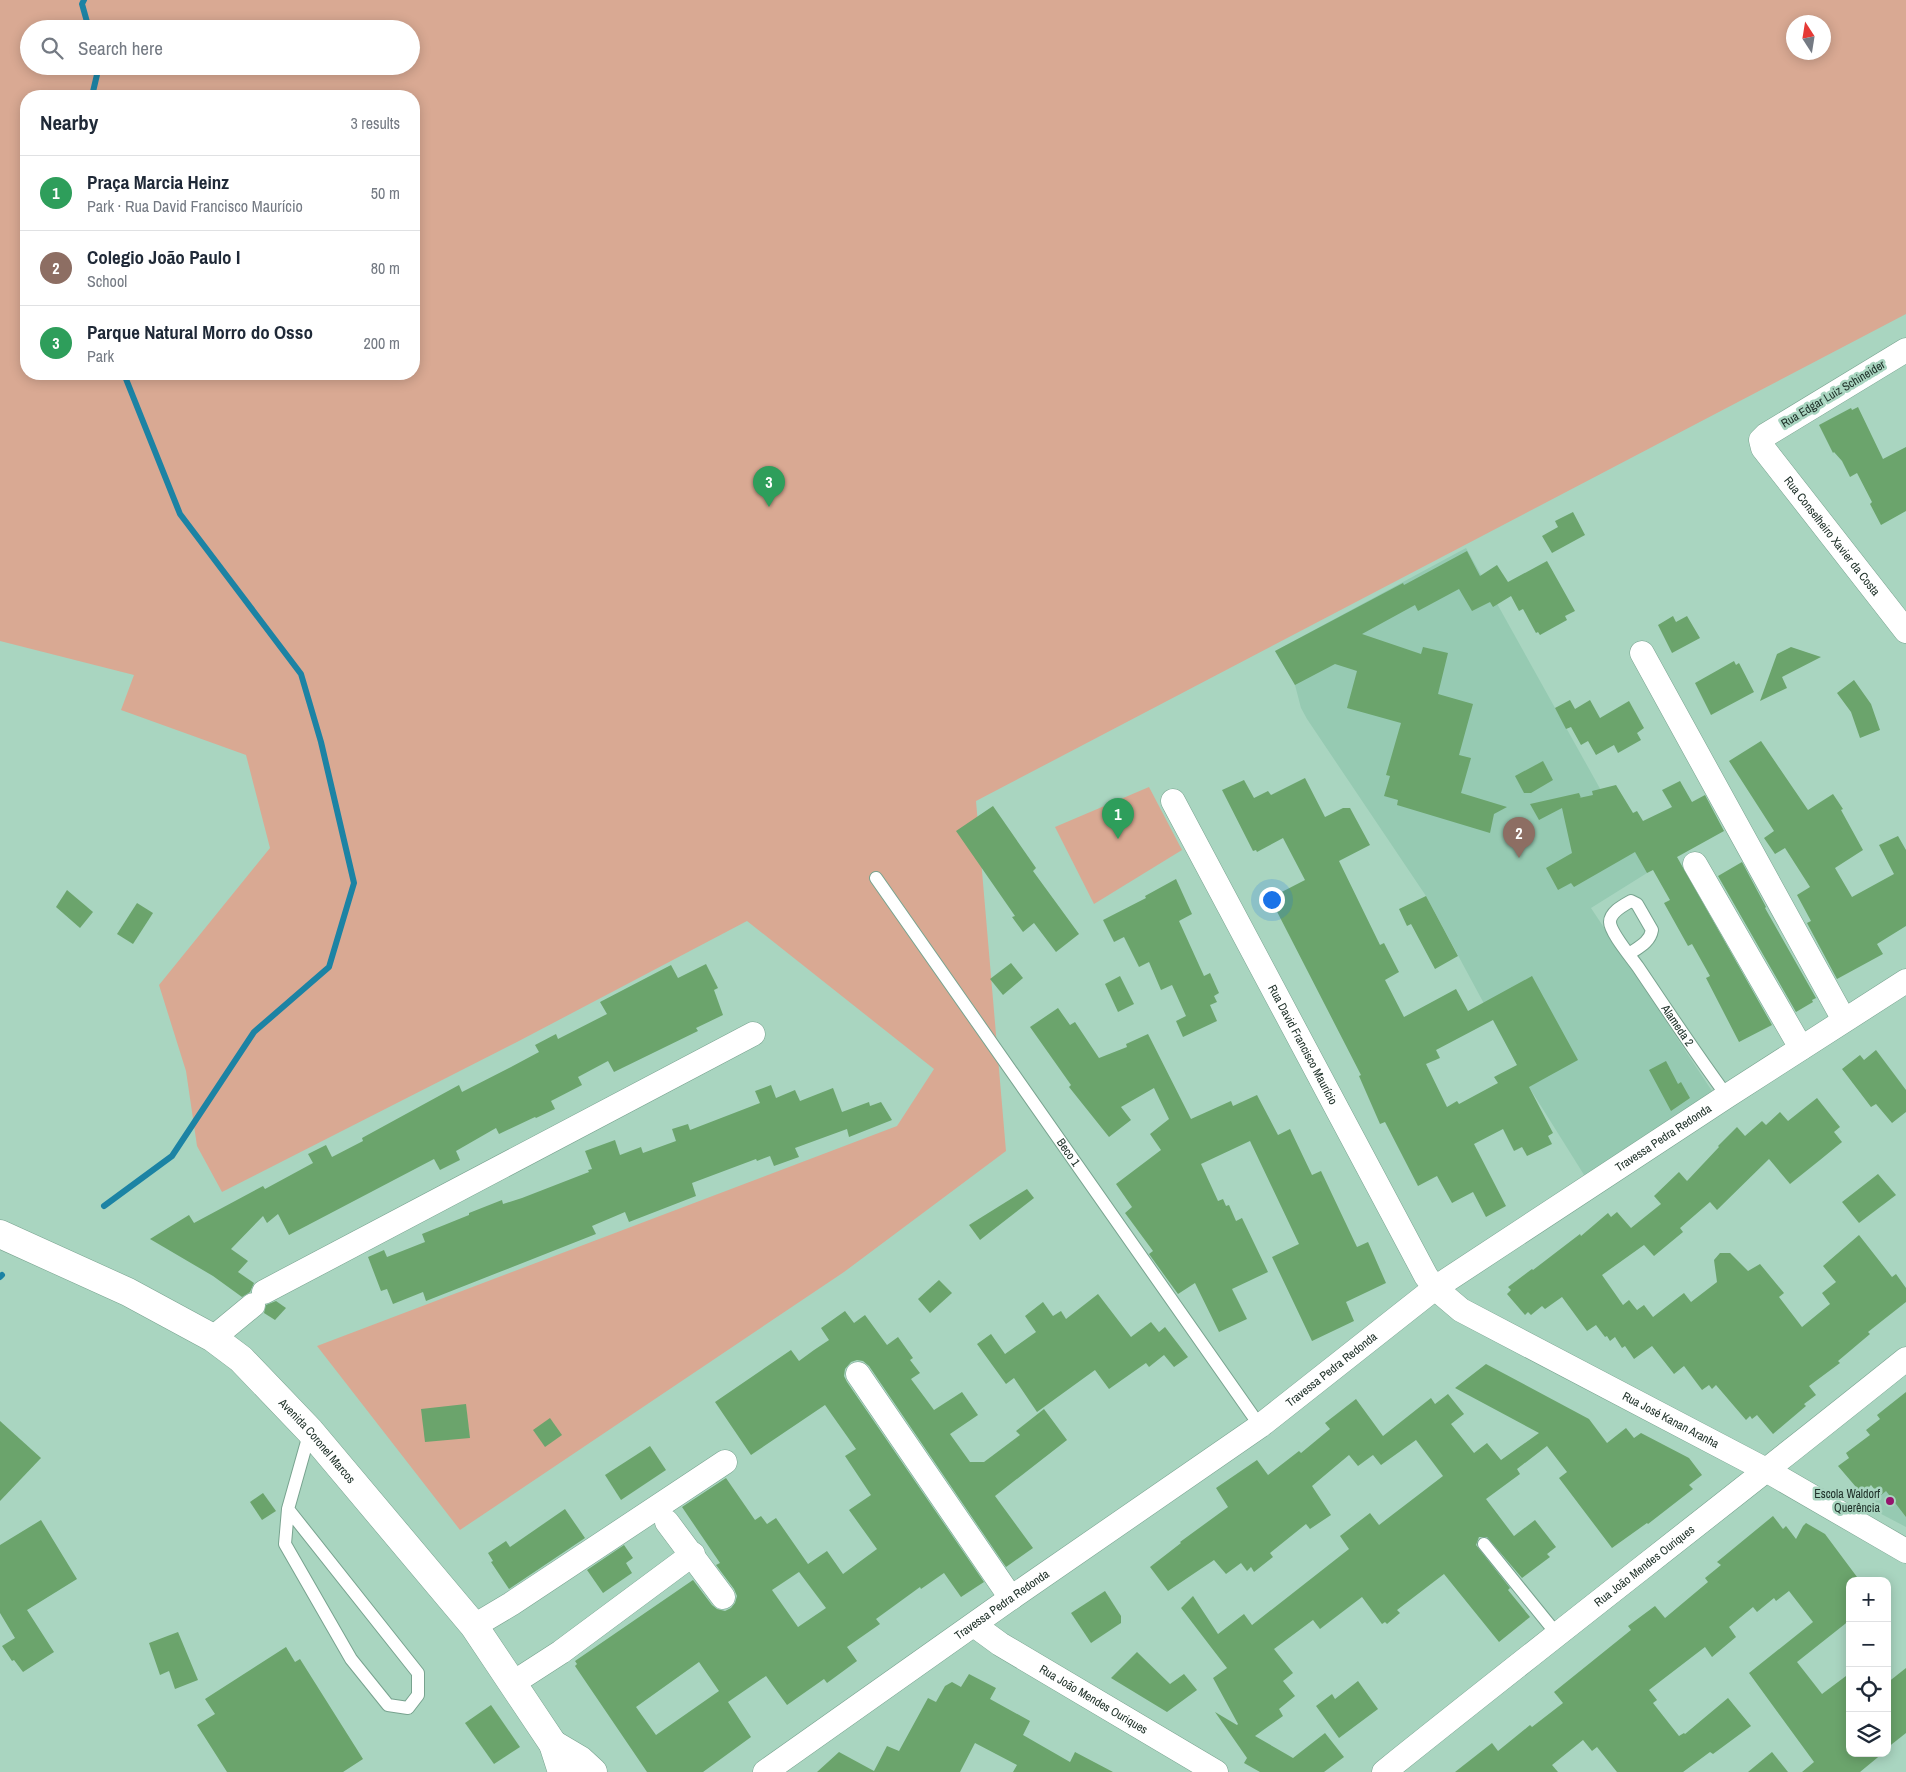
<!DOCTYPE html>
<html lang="en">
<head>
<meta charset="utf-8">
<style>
  body { margin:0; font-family:"Archivo Narrow",sans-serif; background:#f6f6f7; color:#1f2937 }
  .controls { position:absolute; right:15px; bottom:15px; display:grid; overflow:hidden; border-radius:10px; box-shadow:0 2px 12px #0003 }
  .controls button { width:45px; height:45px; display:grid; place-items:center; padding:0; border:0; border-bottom:1px solid #e0e1e3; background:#fff; color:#1f2937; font:25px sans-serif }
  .compass { position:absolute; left:1786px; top:15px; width:45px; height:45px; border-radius:50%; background:#fff; box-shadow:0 2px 12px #0003; rotate:348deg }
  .you { position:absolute; left:1271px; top:899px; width:18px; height:18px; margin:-12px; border:4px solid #fff; border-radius:50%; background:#1a73e8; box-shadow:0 0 0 8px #1a73e833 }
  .badge { display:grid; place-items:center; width:32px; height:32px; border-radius:50%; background:#95146d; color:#fff; font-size:16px; font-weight:700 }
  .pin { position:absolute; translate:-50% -41px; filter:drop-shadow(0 1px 2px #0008) }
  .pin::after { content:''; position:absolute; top:26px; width:18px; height:15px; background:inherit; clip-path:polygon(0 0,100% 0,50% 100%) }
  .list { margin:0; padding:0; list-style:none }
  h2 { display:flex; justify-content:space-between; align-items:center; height:65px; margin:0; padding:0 20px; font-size:21px }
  h2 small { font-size:16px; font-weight:400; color:#747a83 }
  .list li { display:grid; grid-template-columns:32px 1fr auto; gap:15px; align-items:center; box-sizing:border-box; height:75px; padding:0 20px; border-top:1px solid #e0e1e3 }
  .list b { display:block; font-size:19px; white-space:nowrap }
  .list p { margin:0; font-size:16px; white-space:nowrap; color:#747a83 }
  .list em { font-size:16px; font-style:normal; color:#747a83 }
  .icon { flex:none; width:28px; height:28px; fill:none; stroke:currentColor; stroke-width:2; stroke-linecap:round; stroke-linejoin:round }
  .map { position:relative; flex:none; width:1906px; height:1772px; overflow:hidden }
  .search { position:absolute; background:#fff; box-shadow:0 2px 12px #0003; left:20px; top:20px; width:400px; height:55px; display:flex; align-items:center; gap:12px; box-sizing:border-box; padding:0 18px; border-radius:28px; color:#747a83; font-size:19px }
  .panel { position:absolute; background:#fff; box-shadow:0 2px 12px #0003; left:20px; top:90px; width:400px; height:290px; border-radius:20px }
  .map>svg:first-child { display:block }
  .built { fill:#96cab2 }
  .green { fill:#d9a993; fill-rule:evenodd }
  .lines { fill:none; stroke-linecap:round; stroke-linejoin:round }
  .stream { stroke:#1c83a4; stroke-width:6 }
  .building { fill:#6ba46c; fill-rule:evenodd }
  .lane-casing { stroke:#78a38f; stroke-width:14 }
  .street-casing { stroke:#78a38f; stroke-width:25 }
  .secondary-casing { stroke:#78a38f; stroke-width:29 }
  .lane { stroke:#fff; stroke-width:12 }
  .street { stroke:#fff; stroke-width:24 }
  .secondary { stroke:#fff; stroke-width:28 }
  .poi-dot { fill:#95146d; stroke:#a9d5c0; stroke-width:2 }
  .labels { text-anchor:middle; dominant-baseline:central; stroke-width:5; stroke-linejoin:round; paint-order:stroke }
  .street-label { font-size:12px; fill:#20322a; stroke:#a9d5c0 }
  .poi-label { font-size:12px; fill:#20322a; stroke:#a9d5c0; text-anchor:end }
</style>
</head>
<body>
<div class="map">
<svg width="1906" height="1772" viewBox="0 0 1906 1772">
  <rect width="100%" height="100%" fill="#a9d5c0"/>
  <g class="built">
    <polygon points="1466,548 1647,873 1591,908 1712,1091 1586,1178 1529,1087 1426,896 1307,719 1301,708 1295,685 1275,651"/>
    <polygon points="1906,1475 1906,1527 1866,1506"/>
  </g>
  <g class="green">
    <path d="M0 0H1906V314L976 801 1006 1151 844 1272 460 1530 317 1346 897 1126 934 1069 747 921 517 1042 222 1192 197 1146 186 1071 159 985 270 848 246 755 121 710 134 675 0 641ZM1794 22H1824V52H1794ZM29 29H411V66H29ZM26 96H414V374H26Z"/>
    <polygon points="1149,787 1182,850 1094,904 1055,827"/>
  </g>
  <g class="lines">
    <g class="stream">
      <polyline points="84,0 82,4 89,29"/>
      <polyline points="92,96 99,66"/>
      <polyline points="104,1206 172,1156 254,1032 329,967 354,883 321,742 301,674 180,514 124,374"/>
      <polyline points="0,1277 2,1275"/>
    </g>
  </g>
  <g class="building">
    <polygon points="1858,407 1883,459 1906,447 1906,511 1881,525 1870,504 1872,502 1857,473 1850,477 1842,461 1834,452 1833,453 1819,425 1851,408 1852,410"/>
    <polygon points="1573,512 1585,535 1552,553 1542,536 1558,527 1555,521"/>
    <polygon points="1467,551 1480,576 1497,565 1508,582 1547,561 1575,611 1565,616 1567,620 1540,635 1538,632 1536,633 1523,609 1519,611 1511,596 1493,607 1490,602 1472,611 1459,589 1418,611 1415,605 1362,634 1421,654 1423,647 1448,653 1438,694 1473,704 1459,755 1471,758 1461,793 1507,807 1494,814 1490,833 1397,805 1398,800 1384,796 1390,776 1386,775 1401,723 1347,708 1357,671 1335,664 1295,685 1275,651 1403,583 1404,585"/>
    <polygon points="1673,616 1676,622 1687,616 1700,638 1672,653 1658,625"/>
    <polygon points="1791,647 1821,657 1782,677 1787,688 1760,701 1777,654"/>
    <polygon points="1734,661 1736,665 1739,663 1754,692 1711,715 1695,683"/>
    <polygon points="1854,680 1871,704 1880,730 1860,738 1851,712 1837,693"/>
    <polygon points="1570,700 1575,709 1590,700 1600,718 1629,701 1644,728 1637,733 1641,740 1618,753 1614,745 1596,755 1588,741 1581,745 1571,727 1566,729 1555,708"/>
    <polygon points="1761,741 1808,810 1833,794 1843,809 1841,810 1863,850 1835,868 1852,897 1894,874 1879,845 1898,836 1906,850 1906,926 1877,944 1883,954 1837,979 1807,923 1811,921 1797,895 1810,887 1785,848 1775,854 1764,838 1774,831 1729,761"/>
    <polygon points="1543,761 1553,780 1531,793 1524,793 1515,776"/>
    <path d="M1305 778 1325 817 1343 808H1350L1370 845 1339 861 1380 945 1384 943 1399 972 1385 980 1404 1017 1456 989 1468 1011 1532 976 1578 1060 1529 1087 1553 1133 1548 1136 1552 1144 1527 1156 1522 1147 1514 1151 1503 1129 1474 1144 1506 1206 1486 1217 1473 1192 1452 1203 1437 1176 1418 1186 1385 1122 1380 1124 1359 1076 1361 1075 1270 898 1305 880 1283 838 1257 852 1256 850 1253 851 1222 790 1244 780 1254 798 1268 791 1271 795ZM1493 1020 1517 1065 1494 1077 1498 1083 1459 1104 1457 1101 1447 1107 1426 1064 1440 1058 1436 1050Z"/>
    <polygon points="1680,781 1692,802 1705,795 1724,831 1677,857 1772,1025 1739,1042 1706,978 1710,976 1692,944 1688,946 1664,903 1670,900 1653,870 1647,873 1635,852 1574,887 1571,883 1558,890 1546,868 1572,853 1562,808 1539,820 1530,804 1579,793 1581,798 1579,798 1593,795 1592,791 1616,785 1633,813 1637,811 1643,821 1672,807 1662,790"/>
    <polygon points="993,806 1036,868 1033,871 1079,934 1056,952 1034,923 1023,932 1012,917 1015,916 956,831"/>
    <polygon points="1742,862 1766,907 1765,908 1816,998 1812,1000 1813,1002 1796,1012 1718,876"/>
    <polygon points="1176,879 1192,914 1179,921 1204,976 1210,973 1219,993 1214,996 1217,1002 1210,1005 1217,1021 1183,1037 1176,1021 1186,1016 1172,985 1161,990 1149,962 1139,967 1124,937 1114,942 1103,920 1146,898 1145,896"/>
    <polygon points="67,890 93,912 80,928 56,907"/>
    <polygon points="1426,896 1458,956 1435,969 1411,924 1407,926 1399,909"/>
    <polygon points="137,903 153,913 133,944 117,934"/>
    <polygon points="1011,963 1023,978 1003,995 990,979"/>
    <polygon points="706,964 718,988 714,990 723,1015 696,1028 698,1031 614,1072 608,1061 578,1077 582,1085 551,1101 555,1109 536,1118 535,1117 499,1134 496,1128 456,1151 460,1160 440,1170 434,1159 289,1235 278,1214 267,1223 263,1216 231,1249 248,1261 238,1272 254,1283 250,1292 242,1297 213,1276 150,1239 189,1215 194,1223 263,1186 265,1189 313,1163 308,1154 326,1145 332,1157 363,1141 362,1138 459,1085 462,1092 511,1067 539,1052 535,1045 556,1034 558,1039 607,1014 600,1002 671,965 678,978"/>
    <polygon points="1120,976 1134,1004 1118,1012 1105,984"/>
    <polygon points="1058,1008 1070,1025 1075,1022 1099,1058 1127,1047 1126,1044 1148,1034 1191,1119 1231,1101 1233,1106 1257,1095 1278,1135 1290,1129 1312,1175 1321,1171 1357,1247 1368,1242 1386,1283 1346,1302 1354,1321 1312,1341 1272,1257 1299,1244 1250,1141 1201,1164 1218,1201 1223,1199 1226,1206 1229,1205 1236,1221 1242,1218 1268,1272 1232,1289 1247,1319 1219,1332 1195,1283 1178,1294 1149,1254 1153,1251 1125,1213 1132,1207 1116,1184 1161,1150 1150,1134 1169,1119 1154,1088 1121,1107 1131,1120 1109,1137 1069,1087 1071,1085 1030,1027"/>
    <polygon points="1876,1050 1906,1090 1906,1112 1892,1123 1876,1104 1871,1107 1842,1069 1860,1055 1864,1060"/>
    <polygon points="1666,1061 1678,1084 1681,1082 1690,1098 1671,1111 1649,1070"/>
    <polygon points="771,1085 776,1098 795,1090 800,1101 833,1088 842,1112 869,1102 870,1106 881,1102 892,1120 849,1137 847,1129 795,1148 799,1157 774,1166 770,1156 757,1161 756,1159 692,1183 696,1196 629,1222 625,1212 592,1226 596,1234 426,1301 423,1292 393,1304 387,1289 381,1291 368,1257 384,1250 387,1257 425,1242 422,1234 469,1215 469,1213 502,1200 503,1204 522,1198 589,1172 588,1170 592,1169 585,1151 615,1140 620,1155 641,1147 643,1153 676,1141 672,1129 688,1124 690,1130 760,1103 755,1091"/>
    <polygon points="1817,1098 1840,1127 1834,1132 1842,1142 1820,1160 1790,1184 1769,1159 1717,1210 1710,1202 1680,1228 1683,1232 1654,1256 1644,1245 1602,1275 1623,1305 1629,1300 1637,1310 1644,1305 1653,1317 1684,1293 1691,1302 1717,1282 1714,1260 1720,1253 1730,1253 1748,1271 1760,1264 1784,1293 1779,1297 1802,1327 1830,1304 1822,1293 1836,1282 1823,1266 1859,1235 1892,1277 1896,1274 1906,1288 1906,1302 1868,1332 1870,1334 1838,1361 1840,1363 1809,1386 1816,1395 1804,1404 1806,1406 1773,1434 1757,1415 1752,1419 1750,1416 1746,1420 1716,1385 1712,1389 1709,1385 1702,1390 1684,1366 1674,1374 1652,1346 1634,1359 1625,1346 1622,1348 1615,1337 1610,1341 1607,1336 1605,1337 1596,1325 1587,1331 1562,1297 1545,1309 1542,1306 1531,1315 1528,1312 1525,1315 1507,1294 1511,1290 1508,1287 1532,1269 1533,1270 1580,1234 1581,1236 1608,1213 1611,1217 1617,1212 1631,1228 1661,1204 1654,1196 1679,1172 1687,1181 1719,1147 1718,1146 1737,1127 1745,1136 1762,1121 1766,1125 1780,1112 1788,1121"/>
    <polygon points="1878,1174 1896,1195 1859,1223 1842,1202"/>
    <polygon points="1027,1189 1034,1198 980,1240 969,1225"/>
    <polygon points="939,1280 952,1293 930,1313 918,1299"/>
    <polygon points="1098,1294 1131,1337 1151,1322 1159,1332 1165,1327 1188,1357 1174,1367 1164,1355 1149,1367 1146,1363 1109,1389 1095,1370 1037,1412 1014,1378 1006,1384 977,1344 991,1334 1005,1354 1036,1332 1025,1316 1043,1302 1053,1316 1061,1311 1066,1319"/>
    <polygon points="276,1301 286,1308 275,1320 264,1313 266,1305"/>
    <path d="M845 1311 854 1323 865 1315 887 1345 898 1337 913 1358 910 1360 920 1373 911 1379 934 1410 962 1392 978 1415 950 1434 970 1462H984L1020 1435 1016 1431 1044 1409 1067 1440 995 1496 1033 1548 1006 1567 869 1366 863 1361 857 1360 851 1362 845 1369 844 1376 847 1382 984 1582 961 1597 944 1573 921 1589 920 1587 876 1619 880 1624 847 1647 857 1661 827 1683 824 1679 787 1705 766 1676 728 1702 751 1737 703 1772H647L575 1666 577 1664 575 1661 693 1580 712 1605 717 1609 725 1611 731 1608 735 1603 737 1596 734 1589 716 1565 720 1563 682 1507 726 1478 755 1520 761 1516 767 1524 776 1518 808 1564 827 1551 843 1574 877 1549 849 1510 871 1495 845 1456 856 1449 825 1405 751 1455 715 1402 791 1350 799 1361 814 1350 829 1340 821 1328ZM799 1572 826 1608 798 1627 772 1590ZM699 1662 719 1691 656 1735 636 1707Z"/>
    <polygon points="1486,1364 1589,1419 1607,1443 1626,1428 1634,1438 1641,1433 1689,1458 1702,1475 1689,1485 1693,1489 1648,1524 1647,1523 1612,1548 1559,1478 1567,1472 1547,1446 1517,1469 1520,1474 1486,1499 1514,1536 1535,1520 1556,1547 1547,1554 1550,1557 1522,1578 1487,1537 1479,1537 1476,1545 1510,1588 1508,1590 1530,1617 1499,1642 1444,1574 1397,1610 1400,1613 1387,1624 1385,1622 1382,1624 1362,1597 1320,1629 1313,1620 1274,1649 1293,1673 1283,1681 1295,1696 1279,1709 1283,1716 1255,1736 1293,1758 1325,1733 1344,1757 1324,1772 1260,1772 1244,1763 1247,1758 1215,1712 1237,1725 1238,1724 1213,1678 1227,1668 1181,1608 1193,1596 1218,1634 1244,1614 1252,1625 1349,1549 1340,1536 1370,1513 1379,1525 1443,1476 1416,1440 1381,1465 1373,1455 1358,1466 1349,1455 1312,1486 1331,1515 1310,1529 1306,1524 1270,1553 1273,1557 1254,1572 1251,1567 1247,1571 1241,1563 1226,1574 1214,1560 1168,1591 1150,1567 1181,1543 1180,1542 1228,1507 1216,1488 1257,1460 1268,1475 1299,1451 1301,1453 1330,1429 1325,1423 1356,1399 1383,1436 1431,1398 1435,1404 1448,1394 1464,1414 1451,1424 1474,1453 1487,1443 1501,1460 1539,1433 1455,1388"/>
    <polygon points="1906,1392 1906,1517 1886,1491 1880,1496 1871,1485 1862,1494 1838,1466 1849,1458 1846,1453 1870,1435 1866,1430 1880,1419 1877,1415"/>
    <polygon points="466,1404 470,1438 425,1442 421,1409"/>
    <polygon points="550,1418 562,1435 545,1447 533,1430"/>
    <polygon points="0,1421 41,1458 0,1501"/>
    <polygon points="650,1446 666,1470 621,1500 605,1475"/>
    <polygon points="263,1493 276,1511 262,1520 250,1502"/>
    <polygon points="565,1509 585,1538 509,1589 491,1562 493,1561 488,1553 506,1541 510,1547"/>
    <polygon points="1773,1516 1783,1529 1786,1526 1796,1539 1803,1526 1806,1523 1825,1534 1860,1581 1850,1581 1850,1620 1797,1662 1822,1694 1850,1673 1850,1753 1883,1753 1860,1772 1802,1772 1814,1762 1749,1673 1813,1622 1789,1591 1776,1601 1774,1598 1757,1612 1753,1607 1729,1627 1736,1637 1712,1657 1705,1647 1649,1690 1657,1700 1653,1703 1679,1736 1684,1733 1685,1734 1728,1698 1751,1726 1713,1754 1710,1752 1683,1772 1617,1772 1597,1747 1592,1751 1583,1740 1552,1765 1558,1772 1455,1772 1492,1743 1498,1751 1530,1725 1532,1727 1563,1703 1554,1692 1631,1630 1628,1626 1655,1606 1665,1618 1708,1582 1705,1578 1721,1565 1717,1562"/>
    <polygon points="41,1520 77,1579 27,1610 54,1652 23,1672 14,1660 12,1661 2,1646 15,1638 0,1613 0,1545"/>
    <polygon points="624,1545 633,1558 626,1563 632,1573 603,1593 587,1570"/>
    <polygon points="1105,1591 1121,1616 1121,1623 1091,1643 1071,1613"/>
    <polygon points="178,1632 198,1680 175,1689 169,1671 160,1675 149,1643"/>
    <polygon points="286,1647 295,1662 300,1659 363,1759 343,1772 227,1772 197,1725 215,1714 205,1699"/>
    <polygon points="1137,1652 1170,1684 1184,1674 1197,1690 1167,1712 1111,1678"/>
    <polygon points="1906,1668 1906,1733 1887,1748 1887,1683"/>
    <polygon points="969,1674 996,1688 990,1699 1030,1721 1023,1735 1070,1762 1075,1752 1113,1772 1013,1772 1017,1765 975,1743 960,1772 817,1772 839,1752 874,1771 887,1746 899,1751 928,1698 936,1702 945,1686 952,1682 961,1687"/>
    <polygon points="1358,1681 1378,1709 1339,1738 1316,1706 1332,1694 1335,1699"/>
    <polygon points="491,1705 520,1747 494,1764 465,1723"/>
    <polygon points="1772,1752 1788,1772 1748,1772"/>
  </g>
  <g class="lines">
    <g class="lane-casing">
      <g id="lane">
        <path id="s1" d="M876 878 1260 1426"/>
        <path id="s2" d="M1629 954C1639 947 1650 942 1652 930L1637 904 1631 901C1624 905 1610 912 1610 922 1610 932 1631 957 1638 967 1667 1010 1696 1054 1727 1096"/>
        <polyline points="288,1509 418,1673 418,1695 408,1708 388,1705 351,1659 285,1544 288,1509 310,1431"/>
        <polyline points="1484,1544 1556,1633"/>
      </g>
    </g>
    <g class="street-casing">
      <g id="street">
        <path id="s3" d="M1906 350 1766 435 1761 440 1763 448 1906 631"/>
        <polyline points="1642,653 1844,1020"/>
        <path id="s4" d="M1173 801 1426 1276 1435 1288 1461 1310 1766 1470 1906 1551"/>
        <polyline points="1695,864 1801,1048"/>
        <polyline points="264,1292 753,1034"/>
        <polyline points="213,1338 253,1305"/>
        <polyline points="858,1374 1011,1598"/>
        <polyline points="667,1522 723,1597"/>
        <path id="s5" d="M974 1625 1000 1644 1216 1772"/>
        <polyline points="474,1626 511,1604 725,1462"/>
        <polyline points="513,1683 561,1652 693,1554"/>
        <path id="s6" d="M765 1772 1011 1598 1260 1426 1435 1288 1727 1096 1906 981"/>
        <path id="s7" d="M1384 1772C1557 1633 1733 1498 1906 1359"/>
      </g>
    </g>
    <g class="secondary-casing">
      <g id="secondary">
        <path id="s8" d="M0 1234 128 1292 213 1338 241 1359 310 1431 474 1626 553 1744 562 1772"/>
        <polyline points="553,1744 580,1760 593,1772"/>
      </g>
    </g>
    <use href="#lane" class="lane"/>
    <use href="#street" class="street"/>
    <use href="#secondary" class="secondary"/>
  </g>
  <circle class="poi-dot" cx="1890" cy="1501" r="5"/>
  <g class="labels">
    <g class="street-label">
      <text transform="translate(1833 394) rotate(-31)">Rua Edgar Luiz Schineider</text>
      <text stroke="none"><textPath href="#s3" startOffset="291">Rua Conselheiro Xavier da Costa</textPath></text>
      <text stroke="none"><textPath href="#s2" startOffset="226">Alameda 2</textPath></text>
      <text stroke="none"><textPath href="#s4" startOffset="276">Rua David Francisco Maurício</textPath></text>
      <text stroke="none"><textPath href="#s6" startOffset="1100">Travessa Pedra Redonda</textPath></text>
      <text stroke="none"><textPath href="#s1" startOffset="335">Beco 1</textPath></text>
      <text stroke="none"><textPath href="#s6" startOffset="695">Travessa Pedra Redonda</textPath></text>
      <text stroke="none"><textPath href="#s4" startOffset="824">Rua José Kanan Aranha</textPath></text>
      <text stroke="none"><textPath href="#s8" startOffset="384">Avenida Coronel Marcos</textPath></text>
      <text stroke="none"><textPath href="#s7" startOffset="332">Rua João Mendes Ouriques</textPath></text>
      <text stroke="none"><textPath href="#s6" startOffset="290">Travessa Pedra Redonda</textPath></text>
      <text stroke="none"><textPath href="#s5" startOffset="141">Rua João Mendes Ouriques</textPath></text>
    </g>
    <g class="poi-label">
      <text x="1880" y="1494">Escola Waldorf<tspan x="1880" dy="14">Querência</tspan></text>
    </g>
  </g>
</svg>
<div class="controls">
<button>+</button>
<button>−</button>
<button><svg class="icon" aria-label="locate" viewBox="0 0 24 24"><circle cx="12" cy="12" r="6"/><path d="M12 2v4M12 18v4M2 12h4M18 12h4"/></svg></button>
<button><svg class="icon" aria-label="layers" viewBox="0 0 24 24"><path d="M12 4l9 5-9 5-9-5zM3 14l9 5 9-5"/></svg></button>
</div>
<svg class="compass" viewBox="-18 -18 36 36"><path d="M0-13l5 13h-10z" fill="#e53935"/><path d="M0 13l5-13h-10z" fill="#747a83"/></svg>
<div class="you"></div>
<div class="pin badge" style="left:1118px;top:839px;background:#2e9e5b">1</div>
<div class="pin badge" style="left:1519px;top:858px;background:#8d6e63">2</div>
<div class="pin badge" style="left:769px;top:507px;background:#2e9e5b">3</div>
<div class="search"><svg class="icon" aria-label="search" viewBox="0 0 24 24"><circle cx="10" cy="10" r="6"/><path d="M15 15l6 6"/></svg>Search here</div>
<section class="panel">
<h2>Nearby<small>3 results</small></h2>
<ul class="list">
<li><span class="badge" style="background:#2e9e5b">1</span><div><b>Praça Marcia Heinz</b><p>Park · Rua David Francisco Maurício</p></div><em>50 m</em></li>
<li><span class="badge" style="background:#8d6e63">2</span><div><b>Colegio João Paulo I</b><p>School</p></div><em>80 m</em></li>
<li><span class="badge" style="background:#2e9e5b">3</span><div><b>Parque Natural Morro do Osso</b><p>Park</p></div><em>200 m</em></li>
</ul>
</section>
</div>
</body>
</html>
